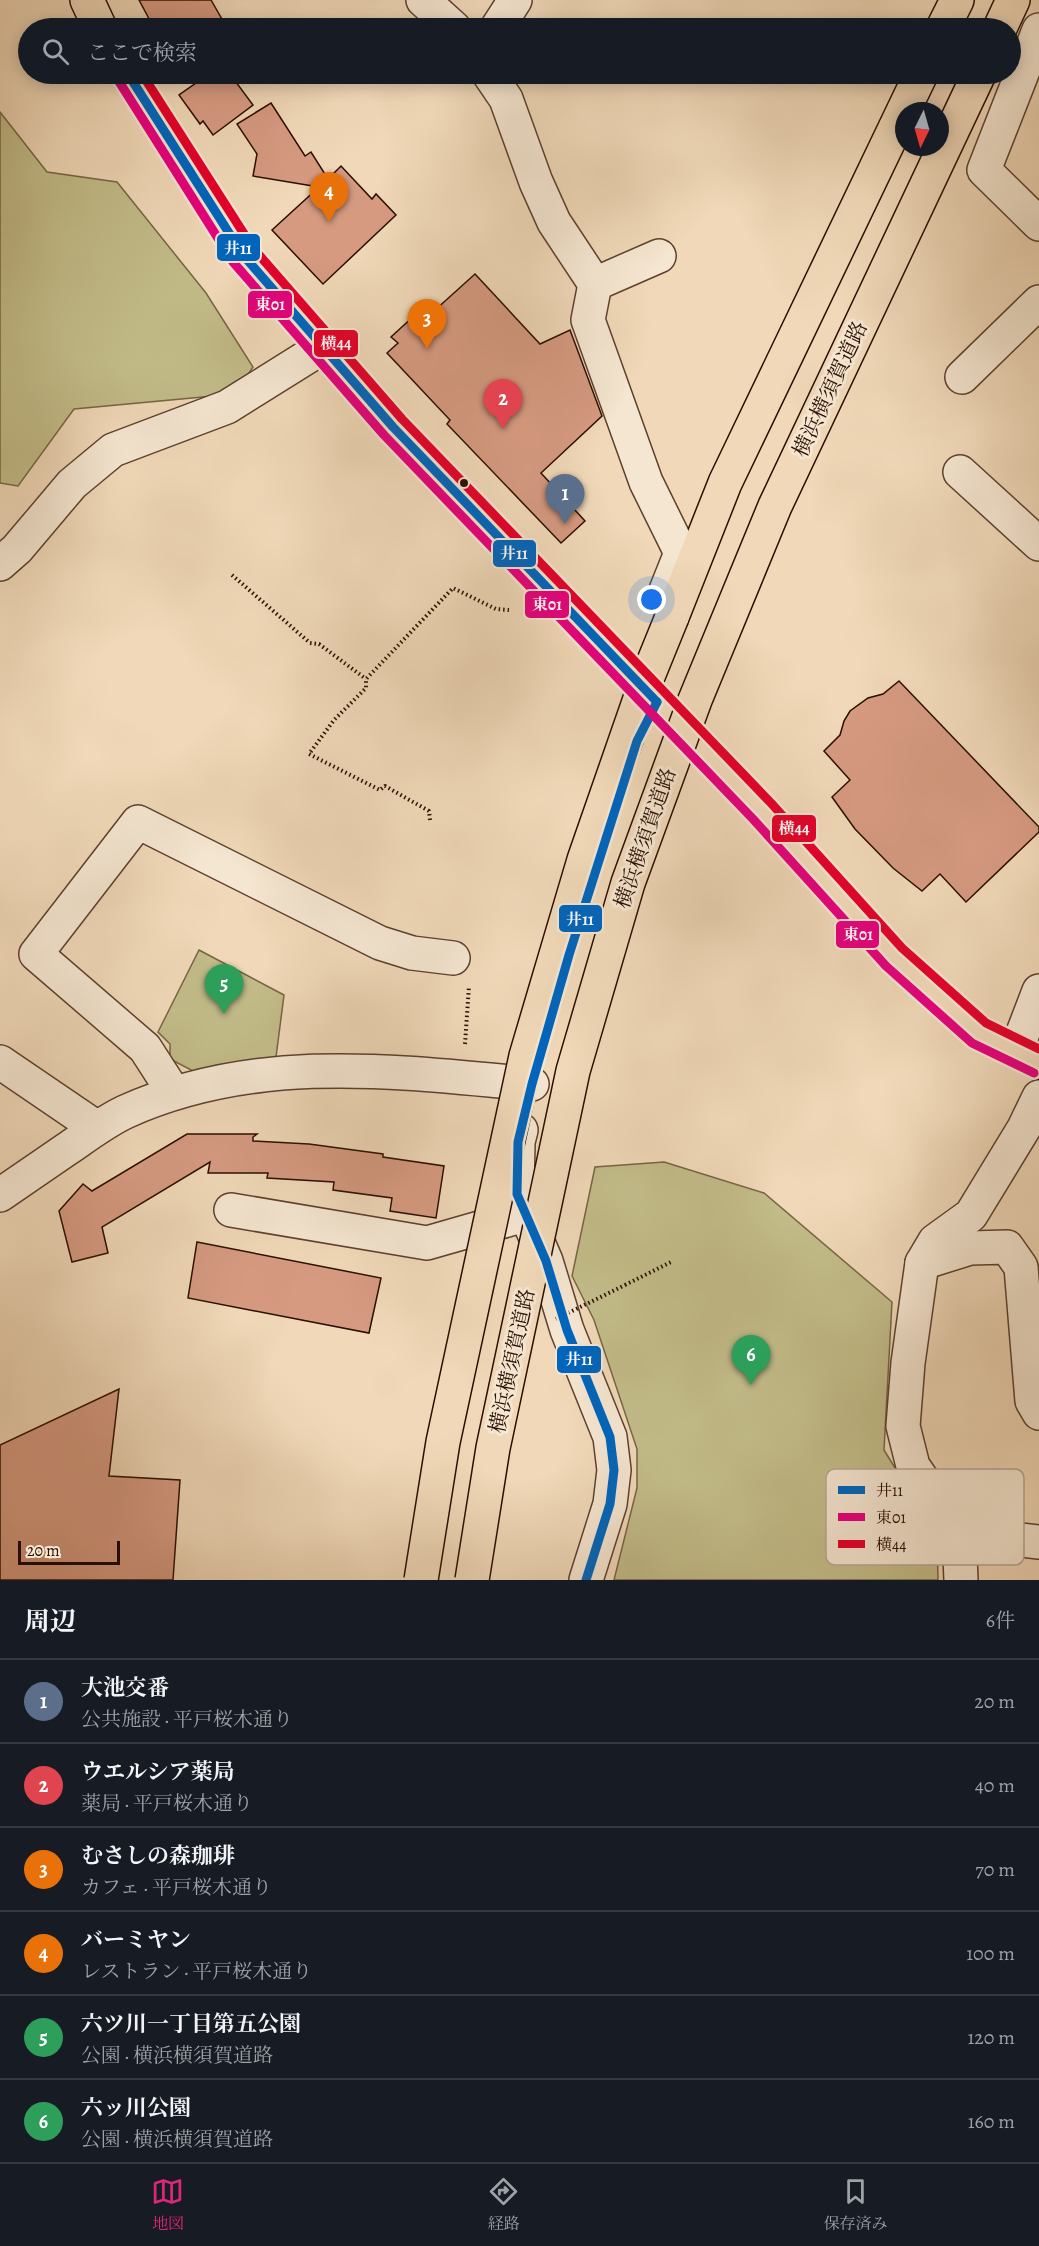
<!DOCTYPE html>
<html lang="ja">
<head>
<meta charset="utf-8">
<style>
  body { margin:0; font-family:Alegreya,"Noto Serif JP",serif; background:#20242c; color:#f1f3f6 }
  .compass { position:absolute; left:895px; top:102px; width:54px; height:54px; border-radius:50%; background:#171b24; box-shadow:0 3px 15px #0003; rotate:185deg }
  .scale { position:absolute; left:18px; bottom:15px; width:102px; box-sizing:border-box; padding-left:6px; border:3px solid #2a0e00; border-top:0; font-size:16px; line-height:21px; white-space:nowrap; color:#2a0e00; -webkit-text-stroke:4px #f5e6d1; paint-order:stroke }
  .you { position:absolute; left:652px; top:600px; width:21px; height:21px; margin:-15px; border:4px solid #fff; border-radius:50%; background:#1a73e8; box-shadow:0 0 0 9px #1a73e833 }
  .badge { display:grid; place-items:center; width:39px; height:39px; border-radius:50%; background:#db2777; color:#fff; font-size:20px; font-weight:700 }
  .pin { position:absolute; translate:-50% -50px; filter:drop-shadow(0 2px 3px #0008) }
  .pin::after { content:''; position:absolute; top:32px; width:21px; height:18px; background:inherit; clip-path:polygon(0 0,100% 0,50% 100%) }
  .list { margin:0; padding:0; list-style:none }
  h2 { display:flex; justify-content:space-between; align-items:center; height:78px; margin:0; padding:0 24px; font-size:26px }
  h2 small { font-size:20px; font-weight:400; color:#9ea1a6 }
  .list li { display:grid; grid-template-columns:39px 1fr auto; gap:18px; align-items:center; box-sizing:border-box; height:84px; padding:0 24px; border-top:2px solid #363941 }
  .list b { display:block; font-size:22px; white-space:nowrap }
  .list p { margin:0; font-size:20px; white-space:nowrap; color:#9ea1a6 }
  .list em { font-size:20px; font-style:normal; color:#9ea1a6 }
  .icon { flex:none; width:33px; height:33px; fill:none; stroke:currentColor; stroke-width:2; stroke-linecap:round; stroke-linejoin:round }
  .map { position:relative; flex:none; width:1039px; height:1580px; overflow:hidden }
  .search { position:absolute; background:#171b24; box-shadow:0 3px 15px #0003; left:18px; right:18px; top:18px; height:66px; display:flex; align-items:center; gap:15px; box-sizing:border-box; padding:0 21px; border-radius:33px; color:#9ea1a6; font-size:22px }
  .sheet { height:582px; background:#171b24 }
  nav { display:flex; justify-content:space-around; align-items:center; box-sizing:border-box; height:84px; border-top:2px solid #363941; background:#171b24; font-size:16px; color:#9ea1a6 }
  nav a { display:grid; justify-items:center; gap:3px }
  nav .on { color:#db2777 }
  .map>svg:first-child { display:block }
  .green { fill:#c2bc89; stroke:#766544; stroke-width:1.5 }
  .building { fill:#d69a81; stroke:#2a0e00; stroke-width:1.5 }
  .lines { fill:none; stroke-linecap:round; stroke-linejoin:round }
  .minor-casing { stroke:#5c402e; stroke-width:36 }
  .major-casing { stroke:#2a0e00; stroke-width:36 }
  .highway-casing { stroke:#2a0e00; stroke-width:36 }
  .path { stroke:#2a0e00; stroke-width:4; stroke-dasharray:1.5 3; stroke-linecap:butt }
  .minor { stroke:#f5e6d1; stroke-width:33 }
  .major { stroke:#f0d8b8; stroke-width:33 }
  .highway { stroke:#f0d8b8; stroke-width:33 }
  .highway-bridge-casing { stroke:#2a0e00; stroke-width:36; stroke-linecap:butt }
  .path-bridge { stroke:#2a0e00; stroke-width:4; stroke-dasharray:1.5 3; stroke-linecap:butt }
  .highway-bridge { stroke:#f0d8b8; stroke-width:33 }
  .bus-1-casing { stroke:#f5e6d1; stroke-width:14 }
  .bus-2-casing { stroke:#f5e6d1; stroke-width:14 }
  .bus-3-casing { stroke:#f5e6d1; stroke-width:14 }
  .bus-1 { stroke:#0065bd; stroke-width:9 }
  .bus-2 { stroke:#e5007d; stroke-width:9 }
  .bus-3 { stroke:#e4002b; stroke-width:9 }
  .bus-dot { fill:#2a0e00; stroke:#f5e6d1; stroke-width:2 }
  .labels { text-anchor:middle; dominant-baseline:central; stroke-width:6; stroke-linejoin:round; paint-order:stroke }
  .street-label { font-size:21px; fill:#2a0e00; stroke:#f5e6d1 }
  .key { fill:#f5e6d1; stroke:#b8a592; stroke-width:1.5 }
  .key-label { font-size:16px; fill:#2a0e00 }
  .line-badge { stroke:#f5e6d1; stroke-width:2 }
  .badge-label { font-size:16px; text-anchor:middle; font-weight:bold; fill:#fff }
</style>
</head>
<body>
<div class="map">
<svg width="1039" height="1580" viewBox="0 0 1039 1580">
  <rect width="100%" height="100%" fill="#f0d8b8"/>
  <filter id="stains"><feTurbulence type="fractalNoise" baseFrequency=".00333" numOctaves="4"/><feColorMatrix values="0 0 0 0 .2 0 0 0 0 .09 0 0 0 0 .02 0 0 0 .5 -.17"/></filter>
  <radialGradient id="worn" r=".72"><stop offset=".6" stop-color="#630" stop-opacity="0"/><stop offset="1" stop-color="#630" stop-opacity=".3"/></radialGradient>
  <g class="green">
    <polygon points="0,112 47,172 117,182 206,293 253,367 235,394 74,409 18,486 0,483"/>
    <polygon points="199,950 284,995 276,1057 193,1071 170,1059 170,1044 158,1032"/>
    <polygon points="664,1162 764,1193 892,1302 884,1450 937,1536 938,1580 614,1580 637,1488 637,1449 594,1320 572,1276 595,1167"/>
  </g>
  <g class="building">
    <polygon points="139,0 211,0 227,28 154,28"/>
    <polygon points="209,74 230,74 253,105 213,135 203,121 200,124 179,95"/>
    <polygon points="271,103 305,156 311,152 328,179 341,166 372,199 376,194 396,215 323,284 272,230 319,187 253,176 257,154 237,124"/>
    <polygon points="475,274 540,344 570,330 602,416 541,473 585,521 561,543 447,424 450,420 387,353 398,343 391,337 427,304 434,311"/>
    <polygon points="899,681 1039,827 1039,832 966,902 940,874 922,891 893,868 855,829 832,797 850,780 824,751 840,735 844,721 850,711 868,698 883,694"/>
    <polygon points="187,1134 257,1134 253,1137 253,1141 309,1144 383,1154 383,1157 444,1166 436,1218 390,1211 392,1198 333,1190 334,1182 267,1178 268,1173 208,1173 210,1162 102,1227 108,1253 72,1262 59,1211 83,1184 92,1191"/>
    <polygon points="197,1242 381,1278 369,1333 188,1298"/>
    <polygon points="119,1389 109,1476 180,1480 173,1580 0,1580 0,1445"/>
  </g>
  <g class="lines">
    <g class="minor-casing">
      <g id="minor">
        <polyline points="423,0 454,28"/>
        <polyline points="497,28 515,0"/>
        <polyline points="1039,30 984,170 1039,224"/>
        <polyline points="489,74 506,99 536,182 554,222 595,284 588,320 646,482 681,553 665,593"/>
        <polyline points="595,284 659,256"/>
        <polyline points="962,377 1039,302"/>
        <polyline points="960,472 1039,544"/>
        <polyline points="0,564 17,549 72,484 113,450 227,407 323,347"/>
        <polyline points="1016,1051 1039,991"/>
        <polyline points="0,1062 97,1128"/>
        <polyline points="174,1093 145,1048 36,954 138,822 380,943 412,953 453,958"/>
        <polyline points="521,1130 518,1142 517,1194 546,1261 567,1330 610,1437 614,1470 610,1504 586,1580"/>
        <path d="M0 1195C22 1180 45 1164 67 1149 86 1136 104 1122 125 1112 256 1053 393 1071 532 1084"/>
        <polyline points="231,1210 427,1243 514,1218"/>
        <polyline points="922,1263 970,1248 1007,1247 1021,1267 1032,1401 1039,1413"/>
        <polyline points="959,1533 1039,1542"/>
        <polyline points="961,1580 959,1533 913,1466 903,1426 908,1363 922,1263 935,1241 971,1215 1024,1128 1039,1097"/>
      </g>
    </g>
    <g class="major-casing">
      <g id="major">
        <polyline points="87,0 100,28"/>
        <polyline points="128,74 243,255 393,427 762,811 894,957 979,1033 1039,1062"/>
      </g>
    </g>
    <g class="highway-casing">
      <g id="highway">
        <polyline points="943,28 957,0"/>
        <polyline points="1000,28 1013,0"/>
        <polyline points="672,617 725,483 921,74"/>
      </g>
    </g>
    <g class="path">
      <polyline points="232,575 310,643 319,644 366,679"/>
      <polyline points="430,820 429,811 385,786 380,790 309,754 334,720 366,688 366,679 453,588 496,609 509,610"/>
      <polyline points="465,1044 469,986"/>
      <polyline points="625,1285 673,1261"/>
    </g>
    <use href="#minor" class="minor"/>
    <use href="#major" class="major"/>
    <use href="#highway" class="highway"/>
    <g class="highway-bridge-casing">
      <g id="highway-bridge">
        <polyline points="421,1580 443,1442 526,1056 584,860 648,676 672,617"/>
        <polyline points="472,1580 493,1448 573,1071 628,883 695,700 775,506 979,74"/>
      </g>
    </g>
    <polyline class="path-bridge" points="556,1319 625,1285"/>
    <use href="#highway-bridge" class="highway-bridge"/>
    <g class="bus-1-casing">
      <g id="bus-1">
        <polyline points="128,74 243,255 393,427 657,702"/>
        <polyline points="586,1580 610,1504 614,1470 610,1437 567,1330 546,1261 517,1194 518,1142 532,1084 569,955 637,741 657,702"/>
      </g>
    </g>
    <g class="bus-2-casing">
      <polyline id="bus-2" points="118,80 233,262 384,435 753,819 886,966 972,1043 1034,1073"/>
    </g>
    <g class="bus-3-casing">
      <polyline id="bus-3" points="142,74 253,248 402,419 771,803 902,948 986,1023 1039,1049"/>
    </g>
    <use href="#bus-1" class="bus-1"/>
    <use href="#bus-2" class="bus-2"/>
    <use href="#bus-3" class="bus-3"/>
  </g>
  <circle class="bus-dot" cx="464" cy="483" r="5"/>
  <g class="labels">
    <g class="street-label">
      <text transform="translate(830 389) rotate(-65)">横浜横須賀道路</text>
      <text transform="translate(645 838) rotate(-71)">横浜横須賀道路</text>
      <text transform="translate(512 1361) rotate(-78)">横浜横須賀道路</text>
    </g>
  </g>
  <rect x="826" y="1469" width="198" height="96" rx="9" class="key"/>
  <rect x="838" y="1486" width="27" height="8" fill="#0065bd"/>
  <rect x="838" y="1513" width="27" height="8" fill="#e5007d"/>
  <rect x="838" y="1540" width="27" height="8" fill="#e4002b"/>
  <g class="key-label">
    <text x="876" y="1496">井11</text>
    <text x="876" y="1523">東01</text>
    <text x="876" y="1550">横44</text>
  </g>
  <g class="line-badge">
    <rect x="216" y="233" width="45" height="29" rx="6" fill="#0065bd"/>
    <rect x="247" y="290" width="46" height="29" rx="6" fill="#e5007d"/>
    <rect x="313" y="329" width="46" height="29" rx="6" fill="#e4002b"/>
    <rect x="492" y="539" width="45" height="29" rx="6" fill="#0065bd"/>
    <rect x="524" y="590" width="46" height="29" rx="6" fill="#e5007d"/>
    <rect x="771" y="814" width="46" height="29" rx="6" fill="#e4002b"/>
    <rect x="558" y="904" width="45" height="29" rx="6" fill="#0065bd"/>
    <rect x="835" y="920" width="45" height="29" rx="6" fill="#e5007d"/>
    <rect x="556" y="1345" width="46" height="29" rx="6" fill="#0065bd"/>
  </g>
  <g class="badge-label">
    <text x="238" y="254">井11</text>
    <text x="270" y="310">東01</text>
    <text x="336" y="349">横44</text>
    <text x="514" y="559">井11</text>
    <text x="547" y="610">東01</text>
    <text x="794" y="834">横44</text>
    <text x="580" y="925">井11</text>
    <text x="858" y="940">東01</text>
    <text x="579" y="1365">井11</text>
  </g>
  <rect width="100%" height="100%" filter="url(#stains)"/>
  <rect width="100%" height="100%" fill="url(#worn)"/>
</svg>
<svg class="compass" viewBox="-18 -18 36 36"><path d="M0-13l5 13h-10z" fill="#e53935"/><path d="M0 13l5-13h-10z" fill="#9ea1a6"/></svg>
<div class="scale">20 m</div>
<div class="you"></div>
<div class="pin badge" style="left:565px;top:524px;background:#5c6f8a">1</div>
<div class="pin badge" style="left:503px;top:429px;background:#e0444e">2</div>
<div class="pin badge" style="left:427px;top:349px;background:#e8710a">3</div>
<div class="pin badge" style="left:329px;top:222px;background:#e8710a">4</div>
<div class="pin badge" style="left:224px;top:1014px;background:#2e9e5b">5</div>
<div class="pin badge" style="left:751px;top:1385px;background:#2e9e5b">6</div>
<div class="search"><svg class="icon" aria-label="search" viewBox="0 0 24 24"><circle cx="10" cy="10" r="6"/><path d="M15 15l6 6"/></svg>ここで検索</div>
</div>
<section class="sheet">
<h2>周辺<small>6件</small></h2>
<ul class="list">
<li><span class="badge" style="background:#5c6f8a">1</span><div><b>大池交番</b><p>公共施設 · 平戸桜木通り</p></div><em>20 m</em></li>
<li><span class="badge" style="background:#e0444e">2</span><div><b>ウエルシア薬局</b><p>薬局 · 平戸桜木通り</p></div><em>40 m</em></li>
<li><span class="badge" style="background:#e8710a">3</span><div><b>むさしの森珈琲</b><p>カフェ · 平戸桜木通り</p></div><em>70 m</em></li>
<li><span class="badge" style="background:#e8710a">4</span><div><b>バーミヤン</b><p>レストラン · 平戸桜木通り</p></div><em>100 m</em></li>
<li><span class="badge" style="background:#2e9e5b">5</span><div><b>六ツ川一丁目第五公園</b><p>公園 · 横浜横須賀道路</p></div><em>120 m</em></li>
<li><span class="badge" style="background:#2e9e5b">6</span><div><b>六ッ川公園</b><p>公園 · 横浜横須賀道路</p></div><em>160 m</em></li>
</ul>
</section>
<nav>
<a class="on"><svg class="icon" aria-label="map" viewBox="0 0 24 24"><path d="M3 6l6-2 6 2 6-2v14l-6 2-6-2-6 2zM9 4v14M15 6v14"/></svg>地図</a>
<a><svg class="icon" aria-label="directions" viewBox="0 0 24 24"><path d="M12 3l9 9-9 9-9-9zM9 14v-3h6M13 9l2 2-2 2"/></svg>経路</a>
<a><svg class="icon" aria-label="saved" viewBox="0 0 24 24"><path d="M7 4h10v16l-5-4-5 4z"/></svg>保存済み</a>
</nav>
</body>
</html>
